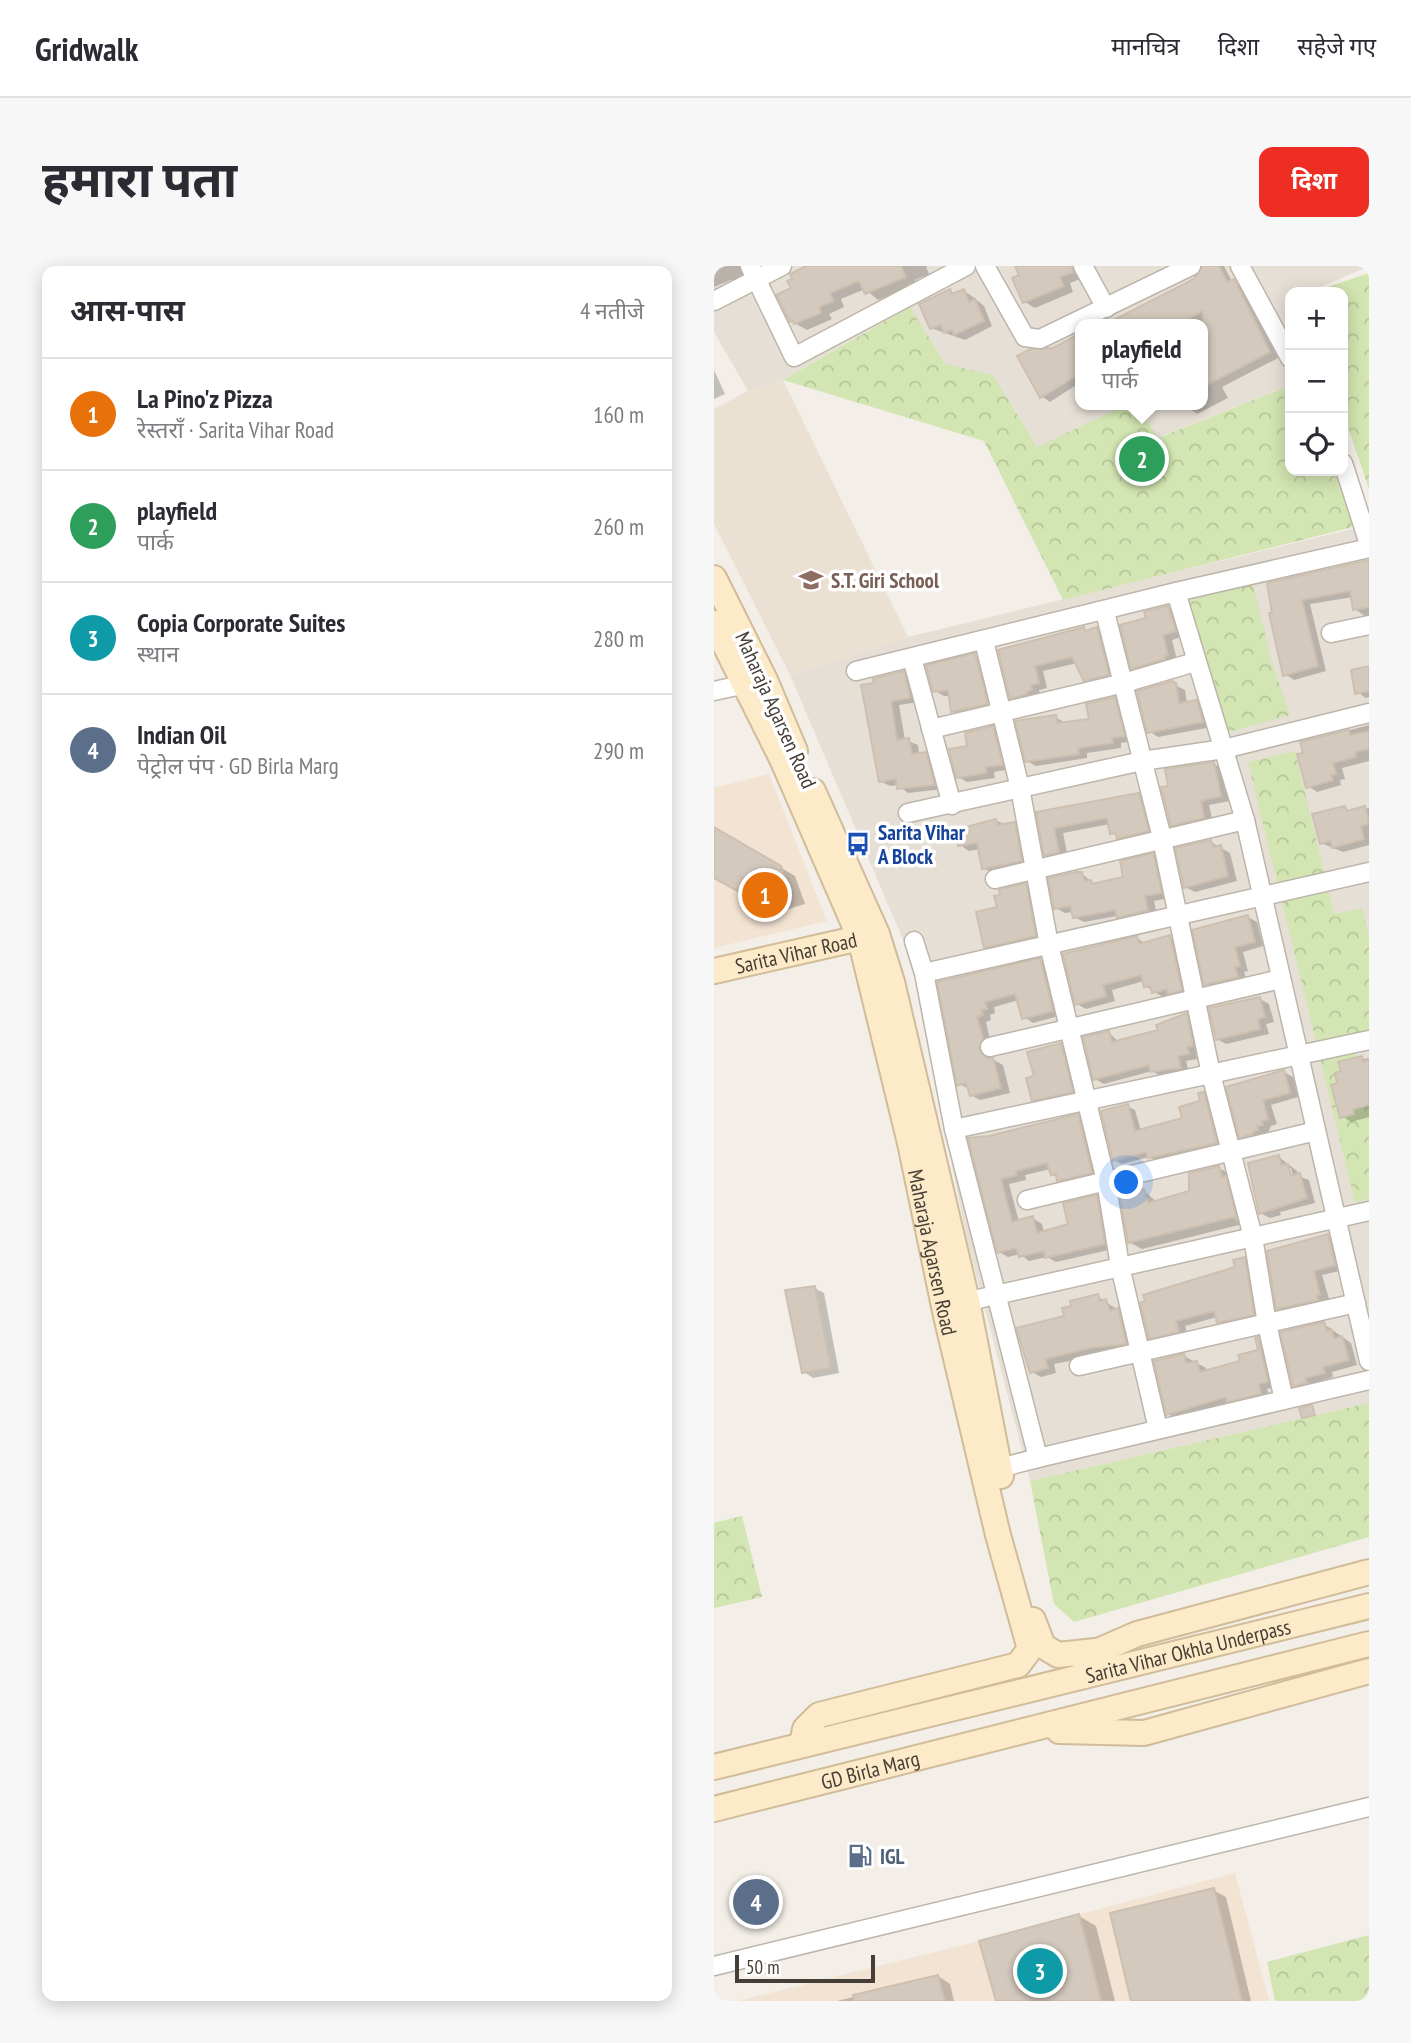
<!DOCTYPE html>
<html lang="hi">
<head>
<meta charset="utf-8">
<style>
  body { margin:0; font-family:"PT Sans Narrow","Noto Sans Devanagari",sans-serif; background:#f7f7f7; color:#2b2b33 }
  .controls { position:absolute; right:21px; top:21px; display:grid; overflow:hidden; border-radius:14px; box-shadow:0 4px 18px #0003 }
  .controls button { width:63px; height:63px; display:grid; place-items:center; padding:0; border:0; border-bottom:2px solid #e1e1e2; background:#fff; color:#2b2b33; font:35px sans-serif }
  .scale { position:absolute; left:21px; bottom:18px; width:140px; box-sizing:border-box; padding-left:7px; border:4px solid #453e36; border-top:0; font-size:19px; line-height:24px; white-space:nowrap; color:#453e36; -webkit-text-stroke:5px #fff; paint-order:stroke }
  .you { position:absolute; left:413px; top:917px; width:24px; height:24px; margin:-18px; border:5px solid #fff; border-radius:50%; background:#1a73e8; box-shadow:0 0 0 10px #1a73e833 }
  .badge { display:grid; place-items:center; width:46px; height:46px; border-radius:50%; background:#ee2d23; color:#fff; font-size:23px; font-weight:700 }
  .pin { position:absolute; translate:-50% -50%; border:4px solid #fff; box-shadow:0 2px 7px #0006 }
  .popup { position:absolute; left:361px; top:53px; width:133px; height:91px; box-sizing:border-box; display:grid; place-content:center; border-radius:14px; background:#fff; filter:drop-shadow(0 2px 5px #0005); font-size:23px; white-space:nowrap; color:#7c7c81 }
  .popup b { font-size:26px; color:#2b2b33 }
  .popup::after { content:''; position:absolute; left:50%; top:100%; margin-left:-14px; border:14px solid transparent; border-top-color:#fff }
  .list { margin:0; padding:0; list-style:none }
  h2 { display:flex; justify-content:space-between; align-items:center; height:91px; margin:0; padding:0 28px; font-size:30px }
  h2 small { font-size:23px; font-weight:400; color:#7c7c81 }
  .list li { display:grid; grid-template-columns:46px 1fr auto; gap:21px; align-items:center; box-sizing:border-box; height:112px; padding:0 28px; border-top:2px solid #e1e1e2 }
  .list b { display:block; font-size:26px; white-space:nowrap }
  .list p { margin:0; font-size:23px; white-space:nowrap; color:#7c7c81 }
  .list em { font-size:23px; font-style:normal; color:#7c7c81 }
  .icon { flex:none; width:38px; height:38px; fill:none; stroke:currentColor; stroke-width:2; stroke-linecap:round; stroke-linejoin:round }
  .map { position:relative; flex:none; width:655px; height:1735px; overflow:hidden; border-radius:14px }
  header { display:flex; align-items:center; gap:42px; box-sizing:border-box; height:98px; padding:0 35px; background:#fff; border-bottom:2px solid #e1e1e2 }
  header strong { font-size:33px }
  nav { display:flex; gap:38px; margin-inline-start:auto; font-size:24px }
  .intro { display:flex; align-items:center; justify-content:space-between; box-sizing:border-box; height:168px; padding:0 42px }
  h1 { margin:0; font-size:49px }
  .button { padding:18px 32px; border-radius:14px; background:#ee2d23; color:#fff; font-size:24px; font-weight:700 }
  main { display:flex; gap:42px; padding:0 42px }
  aside { flex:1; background:#fff; border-radius:14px; box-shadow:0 4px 18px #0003 }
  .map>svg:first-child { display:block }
  .residential { fill:#e6dfd6; fill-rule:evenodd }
  .commercial { fill:#f3e3d3 }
  .education { fill:#ebe1d2 }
  .park { fill:url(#park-crowns) }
  .shadow { fill:#0003; fill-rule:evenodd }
  .building { fill:#d4c9bd; stroke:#cec0b1; stroke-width:2 }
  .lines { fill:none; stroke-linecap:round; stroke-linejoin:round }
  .street-casing { stroke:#beb5aa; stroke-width:21 }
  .secondary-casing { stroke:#d0bc99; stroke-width:28 }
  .street { stroke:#fff; stroke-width:18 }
  .secondary { stroke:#fceac8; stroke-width:24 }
  .labels { text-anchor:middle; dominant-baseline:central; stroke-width:7; stroke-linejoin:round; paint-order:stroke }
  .education-label { font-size:21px; font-weight:bold; fill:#785e54; stroke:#fff; text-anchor:start }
  .street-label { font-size:21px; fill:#453e36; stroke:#fff }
  .transit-label { font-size:21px; font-weight:bold; fill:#164399; stroke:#fff; text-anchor:start }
  .service-label { font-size:21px; font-weight:bold; fill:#4e5e75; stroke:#fff; text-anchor:start }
</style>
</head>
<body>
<header>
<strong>Gridwalk</strong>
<nav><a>मानचित्र</a><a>दिशा</a><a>सहेजे गए</a></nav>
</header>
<div class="intro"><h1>हमारा पता</h1><a class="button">दिशा</a></div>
<main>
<aside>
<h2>आस-पास<small>4 नतीजे</small></h2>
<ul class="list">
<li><span class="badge" style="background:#e8710a">1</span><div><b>La Pino'z Pizza</b><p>रेस्तराँ · Sarita Vihar Road</p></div><em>160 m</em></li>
<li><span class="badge" style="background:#2e9e5b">2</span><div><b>playfield</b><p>पार्क</p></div><em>260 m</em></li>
<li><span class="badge" style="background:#0f9aa8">3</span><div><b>Copia Corporate Suites</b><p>स्थान</p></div><em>280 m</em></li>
<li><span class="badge" style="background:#5c6f8a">4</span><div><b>Indian Oil</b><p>पेट्रोल पंप · GD Birla Marg</p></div><em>290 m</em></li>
</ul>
</aside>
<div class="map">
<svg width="655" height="1735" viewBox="0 0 655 1735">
  <defs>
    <pattern id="park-crowns" width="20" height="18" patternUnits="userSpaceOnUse" patternTransform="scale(1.75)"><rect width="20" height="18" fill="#d3e5b2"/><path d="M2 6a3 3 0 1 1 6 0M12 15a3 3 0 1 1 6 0" fill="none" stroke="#b6c69a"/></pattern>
  </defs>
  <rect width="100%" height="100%" fill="#f3eee7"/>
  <g class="residential">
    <path d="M0 0H655L595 26H576V119L443 172 323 181 279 109 231 99 195 41 69 114 34 125 0 66ZM367 58H489V139H367Z"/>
    <polygon points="655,259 655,1137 316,1215 253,974 196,690 76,409 194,371"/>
  </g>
  <g class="commercial">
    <polygon points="55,508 113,655 0,682 0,522"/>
    <polygon points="521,1607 555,1735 24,1735 265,1675"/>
  </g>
  <polygon class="education" points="69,114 194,371 76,409 0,258 0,143 34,125"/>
  <g class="park">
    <polygon points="655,7 655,223 629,147 629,26 599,26"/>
    <polygon points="196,41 231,98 279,109 323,181 412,139 423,139 444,172 574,120 576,205 621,205 639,261 349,334 270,175 69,114"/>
    <polygon points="539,318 558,397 576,449 512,467 495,415 474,332"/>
    <polygon points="581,485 620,648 648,642 655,672 655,782 641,786 655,841 655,933 641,936 534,496"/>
    <polygon points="655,1137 655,1271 360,1356 340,1338 316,1215"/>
    <polygon points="28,1250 48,1331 0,1342 0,1257"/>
    <polygon points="655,1669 655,1735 561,1735 553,1696"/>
  </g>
  <g class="shadow">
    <polygon points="0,0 35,0 27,19 17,14 0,21"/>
    <polygon points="95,0 214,0 212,1 215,8 201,14 202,18 164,34 151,23 127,33 130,41 115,48 118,53 93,64 77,55 79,23"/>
    <polygon points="308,0 370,0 369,12 356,17 359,26 321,42 311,36"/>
    <polygon points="489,0 510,0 518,16 529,20 564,92 508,121 514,132 483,148 471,139 489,139 493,53 484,58 396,58 481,14"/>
    <polygon points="236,25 242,28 250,25 259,31 270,40 278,60 251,74 217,62"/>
    <polygon points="367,69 367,116 336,136 327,130 340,83"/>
    <polygon points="0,104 11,128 0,133"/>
    <polygon points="448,139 468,139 457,144"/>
    <polygon points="655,294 655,353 641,343 639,331 596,338 612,405 580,414 571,408 555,318"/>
    <polygon points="454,342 463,347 470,370 458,374 463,394 428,407 419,402 434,354"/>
    <polygon points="369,362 374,365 383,363 392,368 404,414 381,419 371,414 363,397 329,405 333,422 325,424 326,429 307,437 297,431 286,385"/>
    <polygon points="261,389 270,395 282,443 248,450 239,445 237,430 230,430 221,425"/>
    <polygon points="655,402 655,431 652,432 643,426 639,405"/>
    <polygon points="189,407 199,412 204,436 185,439 191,474 204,479 205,488 211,488 221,493 229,523 194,527 184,519 176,520 166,515 162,419"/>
    <polygon points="457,417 471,424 473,437 482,436 492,441 498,461 444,471 435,465"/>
    <polygon points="400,433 410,438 419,475 407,477 407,482 373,487 373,492 322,500 313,495 341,451 350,456 377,454"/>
    <polygon points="655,459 655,495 628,502 631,513 626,514 627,519 603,526 594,520 588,477"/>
    <polygon points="279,462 288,467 297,503 280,506 281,512 253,516 244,511"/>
    <polygon points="500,498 509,503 516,535 495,539 499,557 468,564 458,559"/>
    <polygon points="425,529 434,534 443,570 413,577 398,566 396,558 349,567 354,591 341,594 332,589 324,548"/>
    <polygon points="631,542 638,546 655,542 655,579 629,586 607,577"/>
    <polygon points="282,555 310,564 316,600 279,607 269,602 266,583 255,585 246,579"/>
    <polygon points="0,563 81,610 91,638 65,646 0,611"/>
    <polygon points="497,576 516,587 523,615 481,626 471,621"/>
    <polygon points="439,589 448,595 456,632 440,635 443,649 414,656 403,650 370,656 360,651 359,646 351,647 342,642 368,608 382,619 411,613"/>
    <polygon points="312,619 321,625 330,675 281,686 272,681 285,642"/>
    <polygon points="534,651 543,656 549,680 529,686 534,705 530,706 533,716 501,724 492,718"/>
    <polygon points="456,671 465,677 476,729 449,731 431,720 430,715 398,724 401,735 372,743 363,738 423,672 432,678"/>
    <polygon points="326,694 336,699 348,749 319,757 310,751 305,734 280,741 281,747 276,749 277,754 272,756 277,778 274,791 289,799 296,827 266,834 257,829 256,823 245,818 225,717"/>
    <polygon points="546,733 555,738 560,756 552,758 555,768 512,778 503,773"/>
    <polygon points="472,749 482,754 488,784 482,786 483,793 472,795 475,806 447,810 438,805 390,818 381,813 395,767 405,776 446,766 463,754 462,751"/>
    <polygon points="347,779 356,785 367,831 328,839 319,834 322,811"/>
    <polygon points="655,792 655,851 637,856 628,850 626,798"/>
    <polygon points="570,806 579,811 584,831 557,839 563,858 557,860 553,869 536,876 527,871 514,822"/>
    <polygon points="490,828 497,832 510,881 443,895 435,891 408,898 400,894 413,840 421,844 427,865 471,854 489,836"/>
    <polygon points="364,850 373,855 387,912 354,919 338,908 337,903 311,909 312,914 295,918 305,956 319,952 328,958 330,966 356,960 382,931 392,936 399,983 342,996 333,991 315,995 306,988 294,991 285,986 276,872"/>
    <path d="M565 891 583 905 584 910 595 914 601 937 566 946 567 949 556 952 546 947ZM573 902H577L581 918H578Z"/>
    <polygon points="505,902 517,909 533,957 428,983 415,976 408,928 430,925 443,936 477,927"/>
    <polygon points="614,970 623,976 630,1004 608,1009 615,1033 612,1034 613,1039 573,1048 564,1042"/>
    <polygon points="530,992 540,998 549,1053 514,1061 504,1056 503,1051 471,1060 474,1070 445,1077 436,1071 523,1002"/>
    <polygon points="100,1022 110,1027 125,1107 99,1112 90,1106"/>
    <polygon points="383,1030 413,1050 421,1082 340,1098 342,1107 327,1111 318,1106 352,1051"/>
    <polygon points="610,1058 637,1077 643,1099 618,1106 619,1111 600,1117 601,1122 590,1124 581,1119"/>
    <polygon points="544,1073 553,1078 563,1120 553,1123 556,1132 524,1140 517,1136 463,1153 454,1148 470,1090 492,1102 493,1106 528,1096 547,1085"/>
    <polygon points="499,1624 512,1631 537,1735 419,1735"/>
    <polygon points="365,1650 382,1660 401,1735 284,1735"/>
    <polygon points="224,1710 236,1718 240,1735 123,1735"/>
  </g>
  <g class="building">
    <polygon points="92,0 187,0 192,11 151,28 145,15 116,27 120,35 105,41 107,47 80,58 79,55 76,56 62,29 77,22 73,15 78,13 76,8"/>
    <polygon points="301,0 358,0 359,6 346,11 350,20 309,37 298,12 305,9"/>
    <polygon points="488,0 505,0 513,16 520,13 556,86 489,121 489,45 466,58 392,58 480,13"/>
    <polygon points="236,23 238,28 250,23 255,36 261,33 270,55 240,69 238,64 230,67 227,59 216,63 205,38"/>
    <polygon points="367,67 367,107 326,132 303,90 316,83 339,82"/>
    <polygon points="655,294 655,341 639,344 636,325 588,334 604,400 569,410 555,347 558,347 553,317"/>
    <polygon points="454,340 462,365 449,369 454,389 450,390 451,393 417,403 406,359 432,352 430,346"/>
    <polygon points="370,361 371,365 383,361 395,409 370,415 358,391 321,400 325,417 317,419 318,424 312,426 313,428 296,433 284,384"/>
    <polygon points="261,387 274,438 237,446 234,424 219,426 212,399"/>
    <polygon points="655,400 655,425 641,428 637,404"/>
    <polygon points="190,405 196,432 177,435 183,474 195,472 198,488 212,486 221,519 183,523 182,513 165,516 147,419 160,417 159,413"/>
    <polygon points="458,415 462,417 465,437 483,434 489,456 433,467 423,425"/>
    <polygon points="401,431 411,470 398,472 399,477 364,482 365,488 311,496 301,455 342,449 343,457 375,453 372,438"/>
    <polygon points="279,460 289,499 272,501 272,507 242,512 235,483 253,480 251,467"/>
    <polygon points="635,464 636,469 655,465 655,483 641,486 642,491 619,497 622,508 617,509 619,514 592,522 583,488 589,487 586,476"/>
    <polygon points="500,496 507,530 487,535 490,552 457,560 447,521 454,520 451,503"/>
    <polygon points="425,527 435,565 403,573 402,567 396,568 393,552 340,562 345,586 330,590 322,546"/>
    <polygon points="631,540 633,545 651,540 655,558 647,560 650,573 618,582 617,575 606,578 598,548"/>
    <polygon points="282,553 284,559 301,556 308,595 268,603 263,577 244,580 241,564"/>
    <polygon points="0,561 67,600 77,630 49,639 0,612"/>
    <polygon points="497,574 499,581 507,579 514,610 470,622 461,582"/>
    <polygon points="439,587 448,627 431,630 434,644 403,652 401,644 359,652 356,640 340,643 334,612 362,606 368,606 370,615 377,614 378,618 409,611 406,595"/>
    <polygon points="312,617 322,670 270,682 262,646 283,641 280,630 286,629 285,624"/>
    <polygon points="534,649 541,676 521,681 526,700 521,701 524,711 490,719 478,664"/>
    <polygon points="456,669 468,724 454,728 453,723 438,727 436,720 430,721 427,709 389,719 392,730 361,739 349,688 423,670 425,678"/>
    <polygon points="326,692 339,745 308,753 301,728 271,736 273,743 267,744 269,749 263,751 269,772 265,783 274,793 279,792 287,822 256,830 252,817 243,820 223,716"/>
    <polygon points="546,731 551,751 544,753 546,763 502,774 495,742"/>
    <polygon points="473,747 479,780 473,781 475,788 464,790 467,802 436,806 435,799 379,814 369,771 395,765 398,776 444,764 442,759"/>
    <polygon points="347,777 359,826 318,835 312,812 320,810 313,786"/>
    <polygon points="648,790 649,796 655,794 655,839 639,843 640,848 626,852 617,819 623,817 621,807 627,805 624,796"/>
    <polygon points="570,804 576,827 549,834 554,853 548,855 549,859 543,860 544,864 539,866 539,868 525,872 512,821"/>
    <polygon points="490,826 503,877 434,892 432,886 399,895 387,845 414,838 421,865 468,852 465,841 486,835 484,827"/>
    <polygon points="364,848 378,907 343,915 342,908 337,909 333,897 302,905 303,909 287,913 298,956 319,950 323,967 354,958 349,937 383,929 391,978 331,992 330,985 305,991 302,982 283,987 254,872 275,870"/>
    <polygon points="565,889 567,899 574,898 577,910 586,907 593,932 545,948 534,897"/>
    <polygon points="505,900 508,911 512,910 523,954 520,951 414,977 405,925 408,929 430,923 434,937 475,925 475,907"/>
    <polygon points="614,968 621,999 600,1005 606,1029 603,1029 604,1034 562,1043 553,985"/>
    <polygon points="531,991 540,1049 503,1057 500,1045 462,1055 465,1066 435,1073 426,1037 431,1035 429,1029 521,1001 519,994"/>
    <polygon points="101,1020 117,1102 88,1107 71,1024"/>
    <polygon points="384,1028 386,1035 392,1033 396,1045 404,1042 412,1078 377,1082 331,1093 334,1102 316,1107 302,1062 350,1050 348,1042 357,1040 356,1035"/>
    <polygon points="610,1056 613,1065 617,1063 620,1073 628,1070 635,1094 609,1101 611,1107 591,1112 593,1117 579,1120 566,1066"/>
    <polygon points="544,1071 554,1116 545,1118 547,1128 513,1136 512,1131 452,1149 440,1095 470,1088 472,1097 483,1095 486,1106 526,1095 524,1089 544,1084 541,1072"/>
    <polygon points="598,1139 601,1149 588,1152 585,1142"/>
    <polygon points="500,1622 528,1735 417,1735 396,1647"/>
    <polygon points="365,1648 387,1735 282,1735 265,1675"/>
    <polygon points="224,1709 231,1735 140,1735 139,1729"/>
  </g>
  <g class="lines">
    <g class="street-casing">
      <g id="street">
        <polyline points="36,0 80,91 252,0"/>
        <polyline points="271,0 311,71 326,73 477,0"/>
        <polyline points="369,0 392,42"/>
        <polyline points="526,0 576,92"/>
        <polyline points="0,35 68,0"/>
        <polyline points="629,197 655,278"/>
        <polyline points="462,326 531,554 655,1095"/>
        <polyline points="391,346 446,564 497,808 539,971 553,1058 570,1134"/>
        <polyline points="617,367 655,359"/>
        <polyline points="270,375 306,522 335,679 392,915 406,1000 444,1163"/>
        <polyline points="198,392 238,539"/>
        <polyline points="142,405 462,326 655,282"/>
        <polyline points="0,425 41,416"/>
        <polyline points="217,463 410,417 481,396"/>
        <polyline points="194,547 428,495 510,483 655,447"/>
        <polyline points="281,613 531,554"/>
        <polyline points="200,675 210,707 240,863 324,1192 655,1114"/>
        <polyline points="210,707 655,606"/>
        <polyline points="276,781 567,713"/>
        <polyline points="240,863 655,774"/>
        <polyline points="313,934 602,865"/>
        <polyline points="242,1038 655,945"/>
        <polyline points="365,1100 642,1037"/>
        <polyline points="274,1205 324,1192"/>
        <polyline points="0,1700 655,1541"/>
      </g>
    </g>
    <g class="secondary-casing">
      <g id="secondary">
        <polyline points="0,312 51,414 81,485"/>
        <path id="s1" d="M0 357 68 493 146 672 196 877 232 1050 284 1269 316 1383 304 1399 105 1449 91 1463 88 1479"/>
        <polyline points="99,525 163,668 178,716 253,1035 287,1210"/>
        <path id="s2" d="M0 705 159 669"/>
        <polyline points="319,1354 329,1380 344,1389 381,1385"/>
        <polyline points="368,1392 423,1368 655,1306"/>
        <polyline points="345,1465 430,1467 655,1405"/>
        <path id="s3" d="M0 1501 655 1340"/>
        <path id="s4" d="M0 1543 655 1378"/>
      </g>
    </g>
    <use href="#street" class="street"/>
    <use href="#secondary" class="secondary"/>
  </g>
  <defs>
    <g id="school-bare" transform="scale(1.89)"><path d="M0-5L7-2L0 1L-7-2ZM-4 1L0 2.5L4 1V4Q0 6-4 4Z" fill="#8d6e63" stroke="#fff" stroke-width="2.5" paint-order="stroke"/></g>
    <g id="bus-bare" transform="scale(1.89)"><path d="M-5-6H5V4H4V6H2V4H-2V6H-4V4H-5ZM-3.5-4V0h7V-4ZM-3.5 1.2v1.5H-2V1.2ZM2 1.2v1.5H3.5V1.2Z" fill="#1a4fb4" stroke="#fff" stroke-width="2.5" paint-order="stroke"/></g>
    <g id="fuel-bare" transform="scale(1.89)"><path d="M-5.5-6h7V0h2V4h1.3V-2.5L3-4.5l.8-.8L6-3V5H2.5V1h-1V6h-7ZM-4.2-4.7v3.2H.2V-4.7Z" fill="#5c6f8a" stroke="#fff" stroke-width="2.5" paint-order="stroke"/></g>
  </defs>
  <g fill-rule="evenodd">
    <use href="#school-bare" x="97" y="314"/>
    <use href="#bus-bare" x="144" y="578"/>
    <use href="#fuel-bare" x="146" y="1590"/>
  </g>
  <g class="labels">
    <g class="education-label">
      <text x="117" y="314">S.T. Giri School</text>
    </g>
    <g class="street-label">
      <text transform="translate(62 444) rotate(66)">Maharaja Agarsen Road</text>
      <text stroke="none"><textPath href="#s2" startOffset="84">Sarita Vihar Road</textPath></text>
      <text stroke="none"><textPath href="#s1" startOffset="670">Maharaja Agarsen Road</textPath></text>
      <text stroke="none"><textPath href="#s3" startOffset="488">Sarita Vihar Okhla Underpass</textPath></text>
      <text stroke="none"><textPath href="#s4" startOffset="161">GD Birla Marg</textPath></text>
    </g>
    <g class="transit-label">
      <text x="164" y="566">Sarita Vihar<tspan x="164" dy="24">A Block</tspan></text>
    </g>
    <g class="service-label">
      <text x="166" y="1590">IGL</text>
    </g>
  </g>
</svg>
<div class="controls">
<button>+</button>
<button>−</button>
<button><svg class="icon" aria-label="locate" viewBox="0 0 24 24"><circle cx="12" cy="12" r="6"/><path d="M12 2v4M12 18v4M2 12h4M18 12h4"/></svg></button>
</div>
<div class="scale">50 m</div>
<div class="you"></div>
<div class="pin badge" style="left:51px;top:629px;background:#e8710a">1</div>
<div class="pin badge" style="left:428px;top:193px;background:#2e9e5b">2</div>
<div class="popup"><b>playfield</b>पार्क</div>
<div class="pin badge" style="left:326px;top:1705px;background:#0f9aa8">3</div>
<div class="pin badge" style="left:42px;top:1636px;background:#5c6f8a">4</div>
</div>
</main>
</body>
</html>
